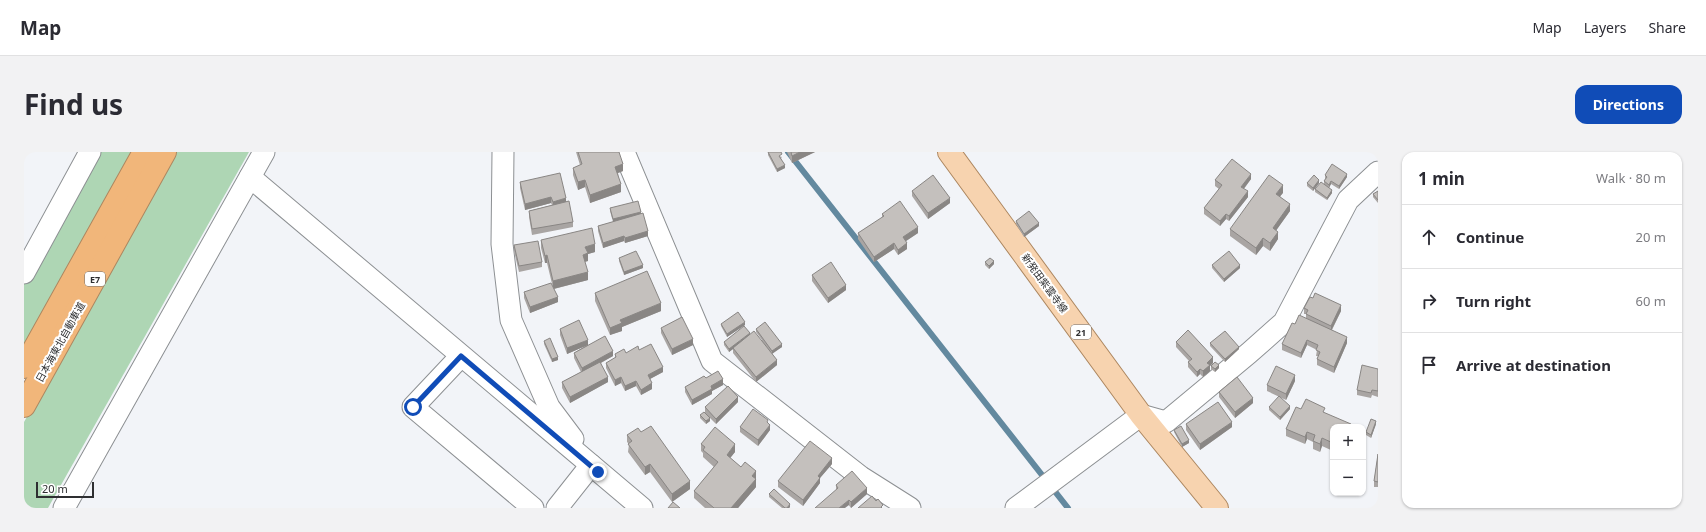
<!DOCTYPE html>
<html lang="en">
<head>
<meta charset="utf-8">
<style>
  body { margin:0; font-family:"Noto Sans","Noto Sans JP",sans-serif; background:#f2f2f3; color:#2b2b33 }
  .controls { position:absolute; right:12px; bottom:12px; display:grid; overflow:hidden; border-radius:8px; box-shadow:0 1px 3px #0004 }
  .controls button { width:36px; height:36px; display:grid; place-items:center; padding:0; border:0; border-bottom:1px solid #e1e1e2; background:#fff; color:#2b2b33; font:20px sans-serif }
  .scale { position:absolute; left:12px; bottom:10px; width:58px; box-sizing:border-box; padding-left:4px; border:2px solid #2e2f31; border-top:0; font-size:11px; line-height:14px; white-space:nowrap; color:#2e2f31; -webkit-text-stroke:3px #fff; paint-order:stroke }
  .stop { position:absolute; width:12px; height:12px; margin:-9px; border:3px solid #104cb7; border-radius:50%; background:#fff }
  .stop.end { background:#104cb7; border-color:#fff; box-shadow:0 1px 4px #0008 }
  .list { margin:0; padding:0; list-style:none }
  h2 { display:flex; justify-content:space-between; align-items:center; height:52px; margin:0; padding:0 16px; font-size:17px }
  h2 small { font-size:13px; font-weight:400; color:#7c7c81 }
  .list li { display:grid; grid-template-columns:26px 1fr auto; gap:12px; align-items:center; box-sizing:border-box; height:64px; padding:0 16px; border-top:1px solid #e1e1e2 }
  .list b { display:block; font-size:15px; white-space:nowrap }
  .list em { font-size:13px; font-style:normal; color:#7c7c81 }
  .icon { flex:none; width:22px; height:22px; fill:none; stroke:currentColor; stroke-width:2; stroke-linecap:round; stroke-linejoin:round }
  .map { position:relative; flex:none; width:1354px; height:356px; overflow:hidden; border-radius:12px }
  header { display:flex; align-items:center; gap:24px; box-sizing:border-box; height:56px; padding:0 20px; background:#fff; border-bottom:1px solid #e1e1e2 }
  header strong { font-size:19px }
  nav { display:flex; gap:22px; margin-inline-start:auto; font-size:14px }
  .intro { display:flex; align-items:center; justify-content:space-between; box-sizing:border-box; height:96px; padding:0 24px }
  h1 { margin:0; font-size:28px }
  .button { padding:10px 18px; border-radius:12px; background:#104cb7; color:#fff; font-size:14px; font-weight:700 }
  main { display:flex; gap:24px; padding:0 24px }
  aside { flex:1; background:#fff; border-radius:12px; box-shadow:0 1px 3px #0004 }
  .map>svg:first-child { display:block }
  .green { fill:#aed6b4 }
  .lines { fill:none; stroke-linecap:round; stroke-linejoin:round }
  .stream { stroke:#63899f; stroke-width:6 }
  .street-casing { stroke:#8d9093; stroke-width:23 }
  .primary-casing { stroke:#ad8760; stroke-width:24 }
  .highway-casing { stroke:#ad8760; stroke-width:24 }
  .street { stroke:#fff; stroke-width:21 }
  .primary { stroke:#f7d3af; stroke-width:22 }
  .highway { stroke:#f1b67a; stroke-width:22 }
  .wall { fill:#a9a5a3 }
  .shaded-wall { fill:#898684 }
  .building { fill:#c4c0bd; stroke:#898684 }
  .route { stroke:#104cb7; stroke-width:5 }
  .labels { text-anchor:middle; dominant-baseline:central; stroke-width:4; stroke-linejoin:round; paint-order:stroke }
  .shield { fill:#fff; stroke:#6d6d6f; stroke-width:1 }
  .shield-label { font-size:9px; font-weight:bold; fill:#2e2f31 }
  .street-label { font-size:10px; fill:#2e2f31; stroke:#fff }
</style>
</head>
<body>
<header>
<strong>Map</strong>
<nav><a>Map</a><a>Layers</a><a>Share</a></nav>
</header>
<div class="intro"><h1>Find us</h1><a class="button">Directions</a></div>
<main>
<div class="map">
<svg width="1354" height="356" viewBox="0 0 1354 356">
  <rect width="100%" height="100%" fill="#f2f4f8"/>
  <g class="green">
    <polygon points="72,0 109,0 0,194 0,129"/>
    <polygon points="152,0 225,0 24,356 0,356 0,270"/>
  </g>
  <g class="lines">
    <polyline class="stream" points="764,0 1044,356"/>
    <g class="street-casing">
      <g id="street">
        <polyline points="479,0 478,92 487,168 525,255 549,287"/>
        <polyline points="600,0 688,209 837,325 886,356"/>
        <polyline points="226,25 618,356"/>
        <polyline points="0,121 66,0"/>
        <polyline points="437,204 389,255 509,356"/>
        <polyline points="40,356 240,0"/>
        <polyline points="533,356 567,313"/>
        <polyline points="992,356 1117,263 1142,270 1225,201 1260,170 1324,48 1354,20"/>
      </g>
    </g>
    <g class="primary-casing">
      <polyline id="primary" points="925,0 1117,263 1193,356"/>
    </g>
    <g class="highway-casing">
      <g id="highway">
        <polyline points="0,215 120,0"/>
        <polyline points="0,254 141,0"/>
      </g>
    </g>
    <use href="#street" class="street"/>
    <use href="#primary" class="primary"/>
    <use href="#highway" class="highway"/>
  </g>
  <g class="wall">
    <polygon points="552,0 595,0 599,19 594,21 597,40 566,51 561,35 554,38 549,23 549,16 556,13"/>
    <polygon points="744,0 758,5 757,6 761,16 753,20 744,3"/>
    <polygon points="763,0 791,0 768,11"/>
    <polygon points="1301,23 1323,25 1315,37 1307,32 1305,35 1308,41 1303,48 1291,40 1291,37 1300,32 1300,29 1301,27"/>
    <polygon points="1227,27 1220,37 1224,45 1205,69 1202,67 1196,74 1180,62 1180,56 1195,37 1191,34 1191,28"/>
    <polygon points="496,30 542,50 549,70 549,75 508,83 505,65 505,59 528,53 527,51 501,58 496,36"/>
    <polygon points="1283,31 1295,31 1289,39 1283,34"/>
    <polygon points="888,39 926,51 904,67 888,44"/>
    <polygon points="1354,39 1354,51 1349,45 1349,42"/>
    <polygon points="1259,41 1256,44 1266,59 1252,78 1254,87 1246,99 1239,94 1232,103 1206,84 1206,77"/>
    <polygon points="586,56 617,62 624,84 601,91 600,89 579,96 574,79 574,74 589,70 586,59"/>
    <polygon points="858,62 894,81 882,89 883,97 874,103 870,97 850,110 834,87 834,81 858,66"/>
    <polygon points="992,69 1015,74 1000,85 992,72"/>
    <polygon points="517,88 571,100 564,102 564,109 561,110 564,128 530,137 534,150 506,161 500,146 500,140 529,136 523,111 521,111 517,96"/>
    <polygon points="490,93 518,110 518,115 495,120 490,99"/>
    <polygon points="595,106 619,116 600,123 595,109"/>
    <polygon points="961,110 970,112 965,117 961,113"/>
    <polygon points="1188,113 1216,116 1200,130 1188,116"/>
    <polygon points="788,123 822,138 804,151 788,129"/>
    <polygon points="571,141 637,159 598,175 598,179 586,183 571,149"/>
    <polygon points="1280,156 1317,159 1308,178 1323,191 1310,221 1293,213 1293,207 1294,204 1292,204 1293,198 1283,193 1277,206 1258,198 1258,192 1271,172 1282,166 1282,162 1280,162"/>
    <polygon points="697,172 721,173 703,185 697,174"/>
    <polygon points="637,176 669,193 648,203 637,181"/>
    <polygon points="536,177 564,193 589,204 577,211 584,230 546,251 538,236 538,230 557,220 550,206 550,201 561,194 543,202 536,183"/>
    <polygon points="732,177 758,195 748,201 753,213 732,230 709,201 709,197 705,200 700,193 700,190 738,188 732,180"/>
    <polygon points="520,189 534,208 528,210 520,192"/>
    <polygon points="1152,190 1189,211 1186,214 1186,219 1179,225 1176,222 1173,225 1164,215 1164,210 1165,209 1152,195"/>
    <polygon points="1186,191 1215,197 1201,210 1186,194"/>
    <polygon points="615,198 639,220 626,227 628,237 617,243 612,234 601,239 597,231 591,234 582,216 582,211 591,206 591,202 602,201"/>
    <polygon points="1187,214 1195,216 1191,220 1187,217"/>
    <polygon points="1354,217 1354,245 1348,243 1347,246 1333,243 1333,238"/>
    <polygon points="682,226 699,233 688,239 688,242 668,253 661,240 661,235"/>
    <polygon points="1271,229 1262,248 1243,239 1243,233"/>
    <polygon points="1195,240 1229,251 1211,266 1195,245"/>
    <polygon points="714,250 692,272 681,261 681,255"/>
    <polygon points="1245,255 1266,257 1256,268 1245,258"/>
    <polygon points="1277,257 1301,261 1327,275 1309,275 1309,299 1298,294 1296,300 1289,297 1289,290 1283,287 1281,292 1262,284 1262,277"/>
    <polygon points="676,263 686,269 682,272 676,266"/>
    <polygon points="744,272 746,278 734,294 716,280 716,275"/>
    <polygon points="1162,272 1208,275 1176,298 1162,278"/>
    <polygon points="1352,272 1347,286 1342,283 1342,280"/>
    <polygon points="1150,278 1165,291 1158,295 1150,280"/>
    <polygon points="617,280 666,337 648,350 626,320 621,323 604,300 605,292 603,290 603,283"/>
    <polygon points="677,292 711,300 706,306 717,315 732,319 732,335 714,356 681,356 670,346 670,339 690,315 679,305 679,301 677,299"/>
    <polygon points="1354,302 1354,335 1350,335 1350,329"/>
    <polygon points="808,312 796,326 796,331 779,354 754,335 754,329"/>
    <polygon points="812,333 843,342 827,356 812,337"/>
    <polygon points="745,342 766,355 765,356 758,356 745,345"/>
  </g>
  <g class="shaded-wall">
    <polygon points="776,0 791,0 768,11 768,4"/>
    <polygon points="599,12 599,19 591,22 591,15"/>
    <polygon points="761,13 761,16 753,20 753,17"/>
    <polygon points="1227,22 1227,27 1217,40 1217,35"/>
    <polygon points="1323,22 1323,25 1315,37 1315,34"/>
    <polygon points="561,28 561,35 554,38 554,30"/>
    <polygon points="1295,28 1295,31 1289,39 1289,36"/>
    <polygon points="1307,29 1307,32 1305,36 1305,33"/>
    <polygon points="597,32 597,40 566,51 566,43"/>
    <polygon points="1259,33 1259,41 1252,49 1252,42"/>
    <polygon points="1308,38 1308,41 1303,48 1303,46"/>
    <polygon points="1224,39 1224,45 1205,69 1205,64"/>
    <polygon points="527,45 527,51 501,58 501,52"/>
    <polygon points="542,46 542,51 529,55 529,50"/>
    <polygon points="926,46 926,51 904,67 904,61"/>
    <polygon points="1266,52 1266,59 1249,83 1249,76"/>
    <polygon points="617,60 617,62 589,70 589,67"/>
    <polygon points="1202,62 1202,67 1196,74 1196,69"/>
    <polygon points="1015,71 1015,74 1000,85 1000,82"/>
    <polygon points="894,75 894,81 879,91 879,85"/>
    <polygon points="624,79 624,84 601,91 601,86"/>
    <polygon points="1254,80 1254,87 1246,99 1246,91"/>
    <polygon points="600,84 600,89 579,96 579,91"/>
    <polygon points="1239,86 1239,94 1232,103 1232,96"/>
    <polygon points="870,91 870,97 850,110 850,105"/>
    <polygon points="883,91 883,97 874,103 874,98"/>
    <polygon points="571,92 571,100 564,102 564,109 559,110 559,103 561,95"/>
    <polygon points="523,103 523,111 521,111 521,104"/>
    <polygon points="970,109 970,112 965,117 965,114"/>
    <polygon points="619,113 619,116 600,123 600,120"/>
    <polygon points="1216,113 1216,116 1200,130 1200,127"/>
    <polygon points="564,120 564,128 529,137 529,129"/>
    <polygon points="822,133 822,138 804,151 804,146"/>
    <polygon points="534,145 534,150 506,161 506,155"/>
    <polygon points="637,151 637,159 598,175 598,179 586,183 586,176 596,168"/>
    <polygon points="1317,153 1317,159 1307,179 1307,174"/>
    <polygon points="721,170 721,173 703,185 703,182"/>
    <polygon points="726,181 726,184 709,196 709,197 705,200 705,197"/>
    <polygon points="1323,185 1323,191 1310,221 1310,215"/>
    <polygon points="669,187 669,193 648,203 648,197"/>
    <polygon points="564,188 564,193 543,202 543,196"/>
    <polygon points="1283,188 1283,193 1277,206 1277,201"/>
    <polygon points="758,192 758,195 748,202 748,199"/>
    <polygon points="1215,195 1215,197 1201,210 1201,207"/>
    <polygon points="589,199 589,204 558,221 558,216"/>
    <polygon points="534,205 534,208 528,210 528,207"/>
    <polygon points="1189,205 1189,211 1186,214 1186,219 1179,225 1179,219 1183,211"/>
    <polygon points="753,208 753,213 732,230 732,225"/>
    <polygon points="1195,213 1195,216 1191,220 1191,217"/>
    <polygon points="639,215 639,220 624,228 624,223"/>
    <polygon points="1176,217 1176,222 1173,225 1173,220"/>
    <polygon points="1271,223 1271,229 1262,248 1262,242"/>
    <polygon points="584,225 584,230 546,251 546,245"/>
    <polygon points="597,225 597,231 591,234 591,228"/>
    <polygon points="699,227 699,233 688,239 688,242 668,253 668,248 687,234"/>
    <polygon points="612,229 612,234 601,239 601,234"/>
    <polygon points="628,231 628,237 617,243 617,238"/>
    <polygon points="714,245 714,250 692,272 692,267"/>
    <polygon points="1229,246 1229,251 1211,266 1211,260"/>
    <polygon points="1266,254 1266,257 1256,268 1256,265"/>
    <polygon points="686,266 686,269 682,272 682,269"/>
    <polygon points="1352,269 1352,272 1347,286 1347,283"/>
    <polygon points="1208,270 1208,275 1176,298 1176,292"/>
    <polygon points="746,273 746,278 734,294 734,288"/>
    <polygon points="1283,280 1283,287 1281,292 1281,285"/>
    <polygon points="1298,286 1298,294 1296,300 1296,292"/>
    <polygon points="1165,288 1165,291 1158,295 1158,292"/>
    <polygon points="711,292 711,300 703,310 703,303"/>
    <polygon points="808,306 808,312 796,326 796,331 779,354 779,348 794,324"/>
    <polygon points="626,312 626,320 621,323 621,315"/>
    <polygon points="732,319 732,327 728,324"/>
    <polygon points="732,327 732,335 714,356 707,356"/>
    <polygon points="666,329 666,337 648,350 648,342"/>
    <polygon points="843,336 843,342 827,356 827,350"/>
    <polygon points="825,348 825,353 821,356 815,356"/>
    <polygon points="766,352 766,355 765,356 763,356"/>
  </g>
  <g class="building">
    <polygon points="554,0 595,0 599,12 591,15 597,32 566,43 561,28 554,30 549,16 558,12"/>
    <polygon points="744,0 757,0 758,2 755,4 761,13 753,17"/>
    <polygon points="767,0 776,0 768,4"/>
    <polygon points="1208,7 1227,22 1217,35 1224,39 1205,64 1202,62 1196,69 1180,56 1198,33 1191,28"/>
    <polygon points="1308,12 1323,22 1315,34 1307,29 1305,33 1300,29 1303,25 1301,23"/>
    <polygon points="536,21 542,46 529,50 527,45 501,52 496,30"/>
    <polygon points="909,23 926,46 904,61 888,39"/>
    <polygon points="1245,23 1259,33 1252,42 1266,52 1249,76 1254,80 1246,91 1239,86 1232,96 1206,77"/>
    <polygon points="1290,23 1295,28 1289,36 1283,31"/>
    <polygon points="1297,30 1308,38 1303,46 1291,37"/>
    <polygon points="1354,39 1354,48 1349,42"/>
    <polygon points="545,49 549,70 508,77 505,59"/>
    <polygon points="614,49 617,60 589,67 586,56"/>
    <polygon points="876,49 894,75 879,85 883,91 874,98 870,91 850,105 834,81 860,64 858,62"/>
    <polygon points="1005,59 1015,71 1000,82 992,69"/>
    <polygon points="619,61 624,79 601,86 600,84 579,91 574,74"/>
    <polygon points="568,76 571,92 561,95 564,101 559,103 564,120 529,129 523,103 521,104 517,88"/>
    <polygon points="514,89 518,110 495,114 490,93"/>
    <polygon points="612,99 619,113 600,120 595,106"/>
    <polygon points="1205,99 1216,113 1200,127 1188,113"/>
    <polygon points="966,106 970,109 965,114 961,110"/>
    <polygon points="807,110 822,133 804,146 788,123"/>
    <polygon points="623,119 637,151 596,168 598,171 586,176 571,141"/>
    <polygon points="527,131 534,145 506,155 500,140"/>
    <polygon points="1291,141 1317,153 1307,174 1282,162 1284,158 1280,156 1286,145 1289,146"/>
    <polygon points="714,160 721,170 703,182 697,172"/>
    <polygon points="1275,163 1323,185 1310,215 1293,207 1296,200 1292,198 1294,193 1283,188 1277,201 1258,192 1268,171 1271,172"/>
    <polygon points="658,165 669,187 648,197 637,176"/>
    <polygon points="555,168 564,188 543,196 536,177"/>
    <polygon points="741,170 758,192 748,199 732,177"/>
    <polygon points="720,174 726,181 705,197 700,190"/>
    <polygon points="1164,178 1189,205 1183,211 1186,213 1179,219 1176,217 1173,220 1164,210 1168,207 1152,190"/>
    <polygon points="730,179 753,208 732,225 709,196"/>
    <polygon points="1201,179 1215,195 1201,207 1186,191"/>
    <polygon points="581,184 589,199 558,216 550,201"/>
    <polygon points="526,186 534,205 528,207 520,189"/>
    <polygon points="627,192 639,215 624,223 628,231 617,238 612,229 601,234 597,225 591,228 582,211 592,205 591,202 600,197 602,201 614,194 615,198"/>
    <polygon points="576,210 584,225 546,245 538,230"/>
    <polygon points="1191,210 1195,213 1191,217 1187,214"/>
    <polygon points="1338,213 1354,217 1354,239 1348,238 1347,241 1333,238"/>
    <polygon points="1252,214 1271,223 1262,242 1243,233"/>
    <polygon points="694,219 699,227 687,234 688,237 668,248 661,235 680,224 682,226"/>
    <polygon points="1213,225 1229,246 1211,260 1195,240"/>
    <polygon points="704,234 714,245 692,267 681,255"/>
    <polygon points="1255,244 1266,254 1256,265 1245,255"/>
    <polygon points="1282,247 1301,256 1299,260 1327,272 1326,275 1309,275 1309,291 1298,286 1296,292 1289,289 1291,283 1283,280 1281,285 1262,277 1272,255 1277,257"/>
    <polygon points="1194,250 1208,270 1176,292 1162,272"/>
    <polygon points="729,257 744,268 743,270 746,273 734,288 716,275"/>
    <polygon points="680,260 686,266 682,269 676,263"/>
    <polygon points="1347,267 1352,269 1347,283 1342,280"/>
    <polygon points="627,274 666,329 648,342 626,312 621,315 604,292 608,289 603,283 614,276 617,280"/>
    <polygon points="1157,274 1165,288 1158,292 1150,278"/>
    <polygon points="691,275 711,292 703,303 717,315 721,310 732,319 728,324 732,327 707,356 690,356 670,339 694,310 679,298 681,295 677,292"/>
    <polygon points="786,289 808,306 794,324 796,326 779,348 754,329"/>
    <polygon points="1354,302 1354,330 1350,329"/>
    <polygon points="828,319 843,336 827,350 825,348 815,356 791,356 814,336 812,333"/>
    <polygon points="750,337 766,352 763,356 761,356 745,342"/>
    <polygon points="848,344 852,349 854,347 859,353 857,355 858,356 834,356"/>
    <polygon points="649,350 656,356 644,356"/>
  </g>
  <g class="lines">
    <polyline class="route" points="389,255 437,204 574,320"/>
  </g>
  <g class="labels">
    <g class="shield">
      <rect x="61" y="120" width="20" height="14" rx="3"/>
      <rect x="1047" y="173" width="20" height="14" rx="3"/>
    </g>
    <g class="shield-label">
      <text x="71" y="127">E7</text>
      <text x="1057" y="180">21</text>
    </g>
    <g class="street-label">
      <text transform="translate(1021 131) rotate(54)">新発田紫雲寺線</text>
      <text transform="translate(36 190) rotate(-61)">日本海東北自動車道</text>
    </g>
  </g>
</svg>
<div class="controls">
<button>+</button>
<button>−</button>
</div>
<div class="scale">20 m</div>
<div class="stop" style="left:389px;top:255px"></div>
<div class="stop end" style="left:574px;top:320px"></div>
</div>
<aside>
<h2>1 min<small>Walk · 80 m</small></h2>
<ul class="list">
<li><svg class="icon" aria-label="ahead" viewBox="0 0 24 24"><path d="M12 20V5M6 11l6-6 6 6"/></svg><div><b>Continue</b></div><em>20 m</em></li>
<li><svg class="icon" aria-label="right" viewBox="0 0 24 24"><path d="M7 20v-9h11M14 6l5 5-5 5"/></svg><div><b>Turn right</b></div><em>60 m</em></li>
<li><svg class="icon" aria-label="arrive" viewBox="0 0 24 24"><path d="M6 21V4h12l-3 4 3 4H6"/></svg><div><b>Arrive at destination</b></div></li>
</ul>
</aside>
</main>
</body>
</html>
